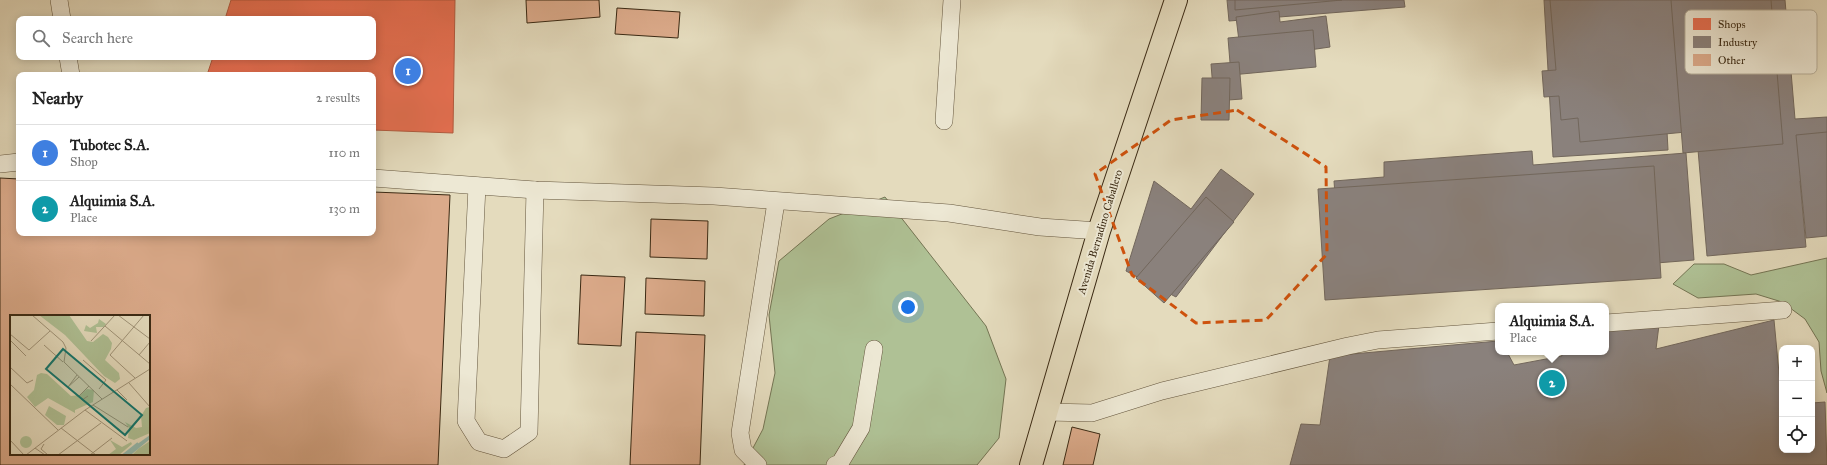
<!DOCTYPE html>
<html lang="en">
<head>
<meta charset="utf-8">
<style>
  body { margin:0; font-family:"IM FELL Great Primer",serif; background:#f2f2f2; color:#222 }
  .controls { position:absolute; right:12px; bottom:12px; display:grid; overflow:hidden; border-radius:8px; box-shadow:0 2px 10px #0003 }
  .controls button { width:36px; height:36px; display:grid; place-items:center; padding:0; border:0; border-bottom:1px solid #e0e0e0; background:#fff; color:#222; font:20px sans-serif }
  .you { position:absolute; left:908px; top:307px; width:14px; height:14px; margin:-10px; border:3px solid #fff; border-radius:50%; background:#1a73e8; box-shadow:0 0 0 6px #1a73e833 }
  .badge { display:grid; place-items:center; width:26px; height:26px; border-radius:50%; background:#db2777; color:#fff; font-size:13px; font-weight:700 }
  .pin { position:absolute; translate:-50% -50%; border:2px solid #fff; box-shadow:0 1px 4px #0006 }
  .popup { position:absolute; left:1495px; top:303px; width:114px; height:52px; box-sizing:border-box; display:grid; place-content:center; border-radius:8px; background:#fff; filter:drop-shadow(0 1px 3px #0005); font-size:13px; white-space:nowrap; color:#767676 }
  .popup b { font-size:15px; color:#222 }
  .popup::after { content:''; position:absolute; left:50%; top:100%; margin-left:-8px; border:8px solid transparent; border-top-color:#fff }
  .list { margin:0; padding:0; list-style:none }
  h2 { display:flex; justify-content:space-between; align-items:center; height:52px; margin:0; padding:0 16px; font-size:17px }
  h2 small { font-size:13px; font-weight:400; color:#767676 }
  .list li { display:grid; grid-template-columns:26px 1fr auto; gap:12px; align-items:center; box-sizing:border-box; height:56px; padding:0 16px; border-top:1px solid #e0e0e0 }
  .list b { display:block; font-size:15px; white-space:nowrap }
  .list p { margin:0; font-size:13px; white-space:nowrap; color:#767676 }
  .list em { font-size:13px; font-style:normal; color:#767676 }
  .icon { flex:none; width:22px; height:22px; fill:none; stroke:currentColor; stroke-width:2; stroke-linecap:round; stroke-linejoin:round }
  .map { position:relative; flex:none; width:1827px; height:465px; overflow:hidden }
  .search { position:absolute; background:#fff; box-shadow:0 2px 10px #0003; left:16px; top:16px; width:360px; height:44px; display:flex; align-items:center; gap:10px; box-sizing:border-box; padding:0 14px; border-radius:8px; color:#767676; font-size:15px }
  .panel { position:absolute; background:#fff; box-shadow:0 2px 10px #0003; left:16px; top:72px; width:360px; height:164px; border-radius:8px }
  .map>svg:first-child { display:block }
  .green { fill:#afc195; stroke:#747554 }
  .shops { fill:#e76f51; stroke:#b35a3e }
  .industry { fill:#8a817c; stroke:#72675c }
  .building { fill:#dbaa8a; stroke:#3a2913; fill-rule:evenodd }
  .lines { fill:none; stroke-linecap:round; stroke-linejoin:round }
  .lane-casing { stroke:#64563e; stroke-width:18 }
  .primary-casing { stroke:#3a2913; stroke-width:24 }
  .lane { stroke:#ede8d4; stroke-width:17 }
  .primary { stroke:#e4dbbd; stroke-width:22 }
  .marked { fill:none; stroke:#ce520d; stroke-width:3; stroke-dasharray:8 5; stroke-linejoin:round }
  .labels { text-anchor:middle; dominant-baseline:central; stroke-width:4; stroke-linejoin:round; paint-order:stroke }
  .street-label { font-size:11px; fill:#3a2913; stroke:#ede8d4 }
  .inset-river { fill:none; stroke:#95bbb0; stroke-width:2 }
  .inset-road { fill:none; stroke:#a09479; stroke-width:1 }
  .view { fill:#0f766e; fill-opacity:0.15; stroke:#0f766e; stroke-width:2 }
  .inset-edge { fill:none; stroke:#3a2913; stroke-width:2 }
  .key { fill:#ede8d4; stroke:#b7af9a; stroke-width:1 }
  .key-label { font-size:11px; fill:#3a2913 }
</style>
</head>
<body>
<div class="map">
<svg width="1827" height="465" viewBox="0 0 1827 465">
  <rect width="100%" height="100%" fill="#e4dbbd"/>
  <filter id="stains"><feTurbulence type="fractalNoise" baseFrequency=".005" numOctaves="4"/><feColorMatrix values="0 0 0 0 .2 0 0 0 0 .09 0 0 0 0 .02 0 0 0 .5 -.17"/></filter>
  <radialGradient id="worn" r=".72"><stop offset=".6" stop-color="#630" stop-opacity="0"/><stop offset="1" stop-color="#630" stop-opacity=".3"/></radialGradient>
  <g class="green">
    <polygon points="885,197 986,326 1006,379 999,438 977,465 744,465 763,429 775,373 769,315 779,261 829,219"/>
    <polygon points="1827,258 1827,393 1821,371 1819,342 1805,319 1782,302 1756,294 1698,298 1673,284 1694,264 1724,264 1751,275"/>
  </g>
  <polygon class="shops" points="231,0 455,0 453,133 373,130 373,75 207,75 213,57 373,57 373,19 225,19"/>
  <g class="industry">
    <polygon points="1227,0 1404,0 1405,7 1229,21"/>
    <polygon points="1235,0 1342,0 1235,10"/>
    <polygon points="1544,0 1660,0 1668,150 1553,157"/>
    <polygon points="1550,0 1785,0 1795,119 1827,117 1827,223 1823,223 1820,179 1800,181 1806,247 1707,256 1686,8 1676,9 1686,132 1580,142 1578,118 1561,120 1559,96 1544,97 1542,71 1556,70"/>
    <polygon points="1671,0 1771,0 1783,144 1683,153"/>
    <polygon points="1279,11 1280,22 1326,16 1330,47 1268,56 1270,69 1243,72 1241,54 1231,56 1229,42 1239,41 1236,17"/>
    <polygon points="1313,30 1316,67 1231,75 1228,38"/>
    <polygon points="1239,62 1242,99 1214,101 1211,64"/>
    <polygon points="1202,78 1230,78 1229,120 1201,120"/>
    <polygon points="1827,132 1827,236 1806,238 1796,135"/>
    <polygon points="1532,151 1533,165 1686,153 1694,260 1342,288 1334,181 1384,177 1384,162"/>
    <polygon points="1654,166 1661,278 1325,300 1318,189"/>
    <polygon points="1221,169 1254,194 1176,297 1126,271 1154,181 1191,209"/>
    <polygon points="1206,197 1234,222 1164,303 1136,278"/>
    <polygon points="1774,320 1782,405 1782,450 1812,450 1812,403 1825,402 1827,465 1290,465 1301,424 1320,425 1330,356 1498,341 1498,352 1507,352 1514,365 1562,356 1561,352 1606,352 1606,329 1659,325 1656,349"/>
  </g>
  <g class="building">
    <polygon points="526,0 599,0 600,17 527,23"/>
    <polygon points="617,8 680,12 678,38 615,34"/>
    <path d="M0 178 19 179V233H373V192L450 195 438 465H0ZM11 316H149V454H11Z"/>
    <polygon points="651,219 708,221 707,259 650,257"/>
    <polygon points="581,275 625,277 621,346 578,344"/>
    <polygon points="646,278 705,281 704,316 645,314"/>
    <polygon points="636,332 705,335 700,465 630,465"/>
    <polygon points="1072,427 1100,434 1093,465 1063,465"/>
  </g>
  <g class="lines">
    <g class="lane-casing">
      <g id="lane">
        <polyline points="59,0 62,19"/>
        <polyline points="68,57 71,75"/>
        <polyline points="944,121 952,0"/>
        <polyline points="0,164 19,162"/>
        <polyline points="373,178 535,190 714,196 949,213 1040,227 1099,231"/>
        <polyline points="477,186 466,421 479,442 504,449 529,432 535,190"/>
        <polyline points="1606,323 1783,310"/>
        <polyline points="1046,412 1092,413 1162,391 1348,346 1378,340 1498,331"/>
        <polyline points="758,465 743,450 740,433 776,202"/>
        <polyline points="835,465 840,463 861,428 874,349"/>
      </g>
    </g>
    <g class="primary-casing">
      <polyline id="primary" points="1031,465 1099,231 1176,0"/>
    </g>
    <use href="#lane" class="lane"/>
    <use href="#primary" class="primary"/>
  </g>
  <path class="marked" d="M1237 110 1326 167 1327 254 1266 320 1196 323 1132 275 1095 174 1171 120Z"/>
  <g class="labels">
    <g class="street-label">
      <text transform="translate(1100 232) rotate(-73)">Avenida Bernadino Caballero</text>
    </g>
  </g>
  <g transform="translate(10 315)">
    <rect width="140" height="140" fill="#e4dbbd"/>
    <path d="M29 0H59L77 26 83 27 93 19 98 22 102 28 101 34 95 45 109 58 110 64 105 68 94 61 55 20ZM89 4 96 9 94 12H86L87 18 74 16 76 10 80 13 88 8ZM31 58 37 59 61 81 70 80 77 74 84 75 83 87 65 95V98L38 83 25 92 17 82 24 75 27 60ZM39 91 56 101 54 110H47L35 100ZM140 92V118L124 125 118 123 119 113 115 107 126 113 132 112 131 101 136 93ZM10 127a6 6 0 1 1 12 0a6 6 0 1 1-12 0ZM100 125 112 132 121 127 122 129 109 140H98L106 134ZM140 126V139L122 140 128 134Z" fill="#afc195"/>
    <path d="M140 120V124L122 139 112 140Z" fill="#95bbb0"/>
    <path class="inset-river" d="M113 140 128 128"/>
    <path class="inset-road" d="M22 0 53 27 56 33 54 47 92 84M108 0 140 24M95 11 140 49M0 19 19 35 40 16M0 25 16 41M81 26 105 0M34 30 53 47M129 40 140 27M73 45 96 65 89 74M0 52 17 68 23 65M67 60 58 72 69 62M125 63 100 40 134 0M119 68 140 92M0 69 48 115M107 75 117 85M78 81 72 85 69 81 79 71M83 90 118 112M75 95 117 126M51 113 86 140M0 125 14 140M34 129 31 134 38 140M25 133 35 140M16 140 75 95 140 54M48 140 91 108M80 140 102 123"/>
    <path class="view" d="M53 34 132 100 115 120 36 54Z"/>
    <rect width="140" height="140" class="inset-edge"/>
  </g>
  <rect x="1685" y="10" width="132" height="64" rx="6" class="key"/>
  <rect x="1693" y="18" width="18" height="12" fill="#e76f51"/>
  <rect x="1693" y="36" width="18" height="12" fill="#8a817c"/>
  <rect x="1693" y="54" width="18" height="12" fill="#dbaa8a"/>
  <g class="key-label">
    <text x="1718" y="28">Shops</text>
    <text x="1718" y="46">Industry</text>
    <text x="1718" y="64">Other</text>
  </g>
  <rect width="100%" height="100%" filter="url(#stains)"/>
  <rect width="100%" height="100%" fill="url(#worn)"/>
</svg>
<div class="controls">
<button>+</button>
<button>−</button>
<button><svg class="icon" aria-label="locate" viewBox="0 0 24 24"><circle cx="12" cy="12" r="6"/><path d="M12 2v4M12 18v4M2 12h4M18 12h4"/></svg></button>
</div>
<div class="you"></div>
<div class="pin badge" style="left:408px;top:71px;background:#3f7fe0">1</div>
<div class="pin badge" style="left:1552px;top:383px;background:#0f9aa8">2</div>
<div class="popup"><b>Alquimia S.A.</b>Place</div>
<div class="search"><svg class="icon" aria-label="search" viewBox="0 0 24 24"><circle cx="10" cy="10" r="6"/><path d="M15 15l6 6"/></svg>Search here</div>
<section class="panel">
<h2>Nearby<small>2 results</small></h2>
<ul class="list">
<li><span class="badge" style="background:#3f7fe0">1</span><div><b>Tubotec S.A.</b><p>Shop</p></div><em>110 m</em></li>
<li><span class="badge" style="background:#0f9aa8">2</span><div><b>Alquimia S.A.</b><p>Place</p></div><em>130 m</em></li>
</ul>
</section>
</div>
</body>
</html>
